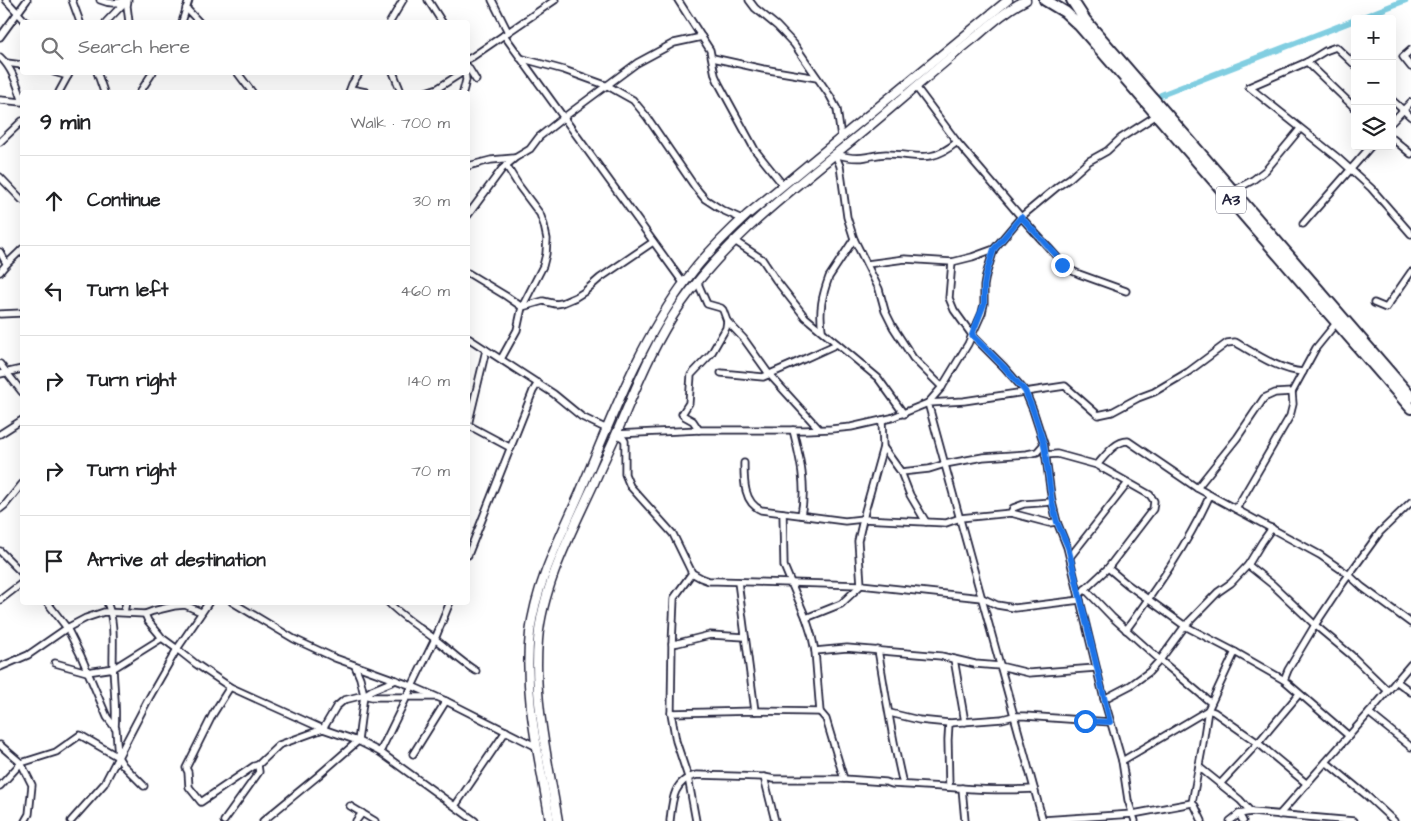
<!DOCTYPE html>
<html lang="en">
<head>
<meta charset="utf-8">
<style>
  body { margin:0; font-family:"Architects Daughter",sans-serif; background:#f2f2f2; color:#202124 }
  .controls { position:absolute; right:15px; top:15px; display:grid; overflow:hidden; border-radius:5px; box-shadow:0 5px 20px #0002 }
  .controls button { width:45px; height:45px; display:grid; place-items:center; padding:0; border:0; border-bottom:1px solid #e0e0e0; background:#fff; color:#202124; font:25px sans-serif }
  .stop { position:absolute; width:15px; height:15px; margin:-11px; border:4px solid #1a73e8; border-radius:50%; background:#fff }
  .stop.end { background:#1a73e8; border-color:#fff; box-shadow:0 1px 5px #0008 }
  .list { margin:0; padding:0; list-style:none }
  h2 { display:flex; justify-content:space-between; align-items:center; height:65px; margin:0; padding:0 20px; font-size:21px }
  h2 small { font-size:16px; font-weight:400; color:#757577 }
  .list li { display:grid; grid-template-columns:32px 1fr auto; gap:15px; align-items:center; box-sizing:border-box; height:90px; padding:0 20px; border-top:1px solid #e0e0e0 }
  .list b { display:block; font-size:19px; white-space:nowrap }
  .list em { font-size:16px; font-style:normal; color:#757577 }
  .icon { flex:none; width:28px; height:28px; fill:none; stroke:currentColor; stroke-width:2; stroke-linecap:round; stroke-linejoin:round }
  .map { position:relative; flex:none; width:1411px; height:821px; overflow:hidden }
  .search { position:absolute; background:#fff; box-shadow:0 5px 20px #0002; left:20px; top:20px; width:450px; height:55px; display:flex; align-items:center; gap:12px; box-sizing:border-box; padding:0 18px; border-radius:5px; color:#757577; font-size:19px }
  .panel { position:absolute; background:#fff; box-shadow:0 5px 20px #0002; left:20px; top:90px; width:450px; height:515px; border-radius:5px }
  .map>svg:first-child { display:block }
  .lines { fill:none; stroke-linecap:round; stroke-linejoin:round }
  .canal { stroke:#81cee1; stroke-width:6 }
  .street-casing { stroke:#22223b; stroke-width:9 }
  .secondary-casing { stroke:#22223b; stroke-width:11 }
  .highway-casing { stroke:#22223b; stroke-width:14 }
  .street { stroke:#fff; stroke-width:5.5 }
  .secondary { stroke:#fff; stroke-width:8 }
  .highway { stroke:#fff; stroke-width:10 }
  .route { stroke:#1a73e8; stroke-width:6 }
  .labels { text-anchor:middle; dominant-baseline:central; stroke-width:4; stroke-linejoin:round; paint-order:stroke }
  .shield { fill:#fff; stroke:#646476; stroke-width:1 }
  .shield-label { font-size:16px; font-weight:bold; fill:#22223b }
</style>
</head>
<body>
<div class="map">
<svg width="1411" height="821" viewBox="0 0 1411 821">
  <rect width="100%" height="100%" fill="#fff"/>
  <filter id="ink" filterUnits="userSpaceOnUse"><feTurbulence type="fractalNoise" baseFrequency=".02" numOctaves="2"/><feDisplacementMap in="SourceGraphic" scale="10" xChannelSelector="R" yChannelSelector="G"/><feConvolveMatrix kernelMatrix="1 2 1 2 8 2 1 2 1" color-interpolation-filters="sRGB"/></filter>
  <g filter="url(#ink)">
    <g class="lines">
      <g class="canal">
        <polyline points="1358,19 1406,0"/>
        <polyline points="1161,95 1355,20"/>
      </g>
      <g class="street-casing">
        <g id="street">
          <polyline points="6,0 26,22"/>
          <polyline points="72,0 80,22"/>
          <path d="M100 0C109 4 116 4 124 1"/>
          <polyline points="128,0 127,6 129,22"/>
          <polyline points="428,0 442,22"/>
          <polyline points="492,0 508,32"/>
          <polyline points="678,0 710,50 715,75 719,84 755,150 783,185"/>
          <polyline points="749,0 755,8 777,26 794,44 830,96 837,109 841,137"/>
          <polyline points="186,8 199,22"/>
          <polyline points="106,22 127,0"/>
          <polyline points="182,22 189,0"/>
          <polyline points="390,22 403,0"/>
          <polyline points="504,35 684,284"/>
          <polyline points="0,37 27,0"/>
          <polyline points="1411,50 1403,57 1411,67"/>
          <path d="M0 57C12 68 17 84 22 99"/>
          <polyline points="520,58 564,70 608,86 633,100 647,117 695,187 705,199 722,210 742,219"/>
          <polyline points="713,58 763,69 817,78"/>
          <polyline points="468,59 472,57 555,0"/>
          <polyline points="1307,62 1355,108"/>
          <polyline points="7,63 22,65"/>
          <polyline points="1355,65 1336,47 1325,51 1307,62 1249,87 1338,158 1371,188 1411,234"/>
          <polyline points="468,67 476,80"/>
          <polyline points="54,72 68,76"/>
          <polyline points="97,72 104,92"/>
          <polyline points="237,72 252,92"/>
          <polyline points="393,72 401,92"/>
          <polyline points="916,87 957,142 1021,217 1057,257 1064,267 1079,274 1126,291"/>
          <polyline points="351,89 366,92"/>
          <polyline points="59,92 70,72"/>
          <polyline points="140,92 153,72"/>
          <polyline points="349,92 352,84 360,72"/>
          <polyline points="426,92 438,88 463,72"/>
          <polyline points="463,92 466,80 465,72"/>
          <polyline points="0,100 22,102"/>
          <polyline points="1392,100 1411,117"/>
          <polyline points="1392,122 1411,102"/>
          <polyline points="1392,138 1411,154"/>
          <polyline points="0,142 22,121"/>
          <polyline points="835,154 840,166 847,217 854,239 879,289 885,311 893,327 913,358 942,387"/>
          <path d="M835 154C845 157 856 159 866 157 873 156 879 154 886 154 917 154 929 165 957 142"/>
          <polyline points="468,166 491,160 514,158"/>
          <polyline points="0,177 22,200"/>
          <polyline points="1233,191 1253,180 1266,170 1300,129"/>
          <polyline points="468,215 502,169 515,158 530,149 539,137 563,118 637,63 674,43 702,37"/>
          <polyline points="1303,224 1371,146"/>
          <polyline points="733,240 762,259 776,280 805,317 878,378 904,414"/>
          <polyline points="0,252 6,263"/>
          <polyline points="952,262 949,298 954,310 972,335 1004,367 1025,391 1033,410 1044,444 1052,502 1057,522 1067,547 1104,699 1122,761 1128,800 1135,821"/>
          <polyline points="867,264 905,259 952,262 972,257 994,249"/>
          <path d="M0 272C6 263 15 257 22 249"/>
          <polyline points="468,273 506,296 522,307 543,301 556,304 562,303 576,297 584,292 600,278 653,242"/>
          <polyline points="697,281 707,304 721,308 723,310 727,321 726,328 711,354 691,375 689,403 682,414 684,416 693,421 699,430"/>
          <polyline points="1374,303 1386,308 1411,272"/>
          <polyline points="0,314 22,313"/>
          <polyline points="727,321 744,339 769,374 819,429"/>
          <path d="M822 330C819 310 822 296 829 277L854 239"/>
          <polyline points="468,338 554,394 582,417 607,429"/>
          <polyline points="501,359 517,330 522,307 543,266 546,254 547,239 544,225 540,214 519,186 506,165"/>
          <polyline points="0,364 22,392"/>
          <polyline points="721,373 763,377 793,364 837,344"/>
          <polyline points="0,374 22,369"/>
          <polyline points="468,425 486,350"/>
          <polyline points="468,425 511,448"/>
          <path d="M793 430C800 458 807 486 801 515"/>
          <polyline points="0,434 22,420"/>
          <polyline points="616,434 699,430 805,430 831,429 851,427 891,418 928,403 942,387 968,344 982,313 984,304 984,286 986,275 994,249 1021,217 1057,187 1070,178 1089,161 1107,151 1121,138 1157,115"/>
          <polyline points="616,434 623,438 625,441 625,474 630,486 673,534 692,573 701,578 709,581 717,581 861,585 982,598 997,605 1015,608 1080,600"/>
          <polyline points="883,447 901,472 910,495 926,522"/>
          <path d="M1045 455 1057 454 1097 465C1105 456 1115 441 1128 441L1197 488 1320 555 1349 575 1362 587 1411 623"/>
          <path d="M744 463C744 479 743 502 761 510L845 521 863 519 946 523 960 518 1011 513 1049 523 1057 522"/>
          <polyline points="901,472 929,469 945,464 983,457 1027,454 1037,452 1044,444"/>
          <polyline points="1197,488 1237,438 1264,398 1275,393 1292,392 1316,348 1337,322"/>
          <polyline points="0,509 5,505 22,484"/>
          <polyline points="1236,509 1290,416 1293,404 1292,392"/>
          <polyline points="783,513 784,566 806,618 812,637 815,651 820,712 826,719 844,779"/>
          <polyline points="1011,513 1013,508 1024,504 1052,502"/>
          <polyline points="0,551 22,573"/>
          <polyline points="468,555 533,391 538,383"/>
          <polyline points="1070,557 1128,483"/>
          <polyline points="1248,565 1273,585 1315,625 1351,655 1388,691"/>
          <polyline points="1108,568 1127,584 1185,626 1235,652"/>
          <polyline points="692,573 674,598 672,644 671,713 676,741 688,777 696,821"/>
          <polyline points="738,582 755,711"/>
          <polyline points="1085,589 1112,617 1160,660 1210,702"/>
          <polyline points="1079,595 1108,568 1153,509 1154,501 1150,495 1097,465"/>
          <polyline points="0,600 22,583"/>
          <polyline points="47,602 67,628 81,656 107,717 116,729 118,757 123,765 144,786"/>
          <path d="M107 602C115 623 113 640 113 661 113 684 117 706 115 728"/>
          <polyline points="232,602 294,639 335,658 412,686 446,701 537,747"/>
          <path d="M388 602C402 617 419 627 435 639 449 650 461 662 476 671"/>
          <polyline points="124,612 126,602"/>
          <polyline points="145,614 148,621 159,634 162,638 177,649 196,664 230,687 323,729 358,741 380,752 475,821"/>
          <polyline points="806,618 841,604 861,585 858,541 865,511 883,447 882,420"/>
          <path d="M1126 630C1156 589 1189 542 1210 495"/>
          <polyline points="672,644 678,643 710,635 745,637"/>
          <path d="M878 650C886 695 892 740 903 784"/>
          <polyline points="815,651 847,648 941,656 975,664 1000,666 1029,673 1096,668"/>
          <polyline points="954,659 965,722"/>
          <polyline points="55,663 87,672 114,668 162,638"/>
          <polyline points="1411,664 1369,713 1411,747"/>
          <polyline points="0,667 28,655 67,628 86,618 104,612 145,614 153,611 174,606 185,605 201,612"/>
          <polyline points="1284,680 1288,670 1315,625 1343,583 1380,532 1411,502"/>
          <polyline points="1396,681 1411,692"/>
          <polyline points="230,687 213,714 186,768 188,772 189,787 201,802 254,766 258,765 279,745 323,729 336,707 344,700 364,695 372,697 435,697"/>
          <polyline points="364,695 372,690 396,680"/>
          <polyline points="1104,699 1131,685 1149,672 1160,660 1185,626 1218,592 1231,583 1248,565 1262,542 1272,528"/>
          <polyline points="1208,710 1214,712 1258,743 1307,784"/>
          <polyline points="671,713 755,711 820,712"/>
          <polyline points="890,713 919,720 949,723 1002,719 1014,716 1025,716 1110,722"/>
          <polyline points="949,723 948,740 949,787"/>
          <polyline points="0,745 21,763 32,785 29,814 25,821"/>
          <polyline points="380,752 435,639 450,602"/>
          <polyline points="413,754 446,701"/>
          <polyline points="1122,761 1208,710"/>
          <polyline points="1326,762 1366,795 1394,821"/>
          <polyline points="1199,767 1240,800 1251,812"/>
          <polyline points="764,777 775,821"/>
          <polyline points="1220,784 1258,743 1299,694"/>
          <polyline points="0,786 21,763 56,752 80,735 118,757"/>
          <polyline points="962,788 965,821"/>
          <polyline points="350,806 375,821"/>
          <polyline points="455,806 506,731"/>
          <polyline points="1239,814 1243,821"/>
          <polyline points="1279,815 1369,713"/>
          <polyline points="1043,820 1133,814 1192,803"/>
          <polyline points="71,821 104,784 149,698 177,649 209,602"/>
          <polyline points="224,821 259,772 258,765"/>
          <polyline points="263,821 319,775 358,741 364,695 360,678 355,666"/>
          <polyline points="356,821 362,813"/>
          <path d="M670 821C672 801 673 780 697 775L764 777 774 779H844L886 782 892 784C939 786 987 792 1034 789"/>
          <path d="M1043 821 928 403 964 401 1065 386 1098 415 1112 412 1138 398 1154 392 1188 372 1227 343 1235 342C1256 354 1279 370 1303 372"/>
          <polyline points="1202,821 1195,806 1192,803 1202,749 1208,710 1235,652 1284,680 1349,736"/>
          <polyline points="1230,821 1239,814 1251,812 1354,821"/>
        </g>
      </g>
      <g class="secondary-casing">
        <g id="secondary">
          <path d="M550 821C540 759 523 697 530 633 536 584 559 540 579 495 610 422 639 342 687 279 705 255 725 235 747 215L1008 0"/>
          <path d="M558 821C548 761 533 700 538 640 542 587 572 531 594 483 601 466 610 449 617 432 636 388 653 344 680 305 731 232 804 181 872 124 907 95 941 64 977 36 992 23 1008 9 1026 0"/>
        </g>
      </g>
      <g class="highway-casing">
        <g id="highway">
          <polyline points="1045,0 1065,12 1079,25 1411,408"/>
          <polyline points="1072,0 1085,20 1411,397"/>
        </g>
      </g>
      <use href="#street" class="street"/>
      <use href="#secondary" class="secondary"/>
      <use href="#highway" class="highway"/>
    </g>
  </g>
  <g class="lines" filter="url(#ink)">
    <polyline class="route" points="1062,265 1057,256 1021,217 994,249 986,275 984,286 984,304 972,335 1004,367 1025,391 1033,410 1044,444 1052,502 1057,522 1068,547 1110,722 1085,721"/>
  </g>
  <g class="labels">
    <rect class="shield" x="1216" y="186.5" width="30" height="27" rx="4"/>
    <g class="shield-label">
      <text x="1231" y="200">A3</text>
    </g>
  </g>
</svg>
<div class="controls">
<button>+</button>
<button>−</button>
<button><svg class="icon" aria-label="layers" viewBox="0 0 24 24"><path d="M12 4l9 5-9 5-9-5zM3 14l9 5 9-5"/></svg></button>
</div>
<div class="stop" style="left:1085px;top:721px"></div>
<div class="stop end" style="left:1062px;top:265px"></div>
<div class="search"><svg class="icon" aria-label="search" viewBox="0 0 24 24"><circle cx="10" cy="10" r="6"/><path d="M15 15l6 6"/></svg>Search here</div>
<section class="panel">
<h2>9 min<small>Walk · 700 m</small></h2>
<ul class="list">
<li><svg class="icon" aria-label="ahead" viewBox="0 0 24 24"><path d="M12 20V5M6 11l6-6 6 6"/></svg><div><b>Continue</b></div><em>30 m</em></li>
<li><svg class="icon" aria-label="left" viewBox="0 0 24 24"><path d="M17 20v-9H6M10 6l-5 5 5 5"/></svg><div><b>Turn left</b></div><em>460 m</em></li>
<li><svg class="icon" aria-label="right" viewBox="0 0 24 24"><path d="M7 20v-9h11M14 6l5 5-5 5"/></svg><div><b>Turn right</b></div><em>140 m</em></li>
<li><svg class="icon" aria-label="right" viewBox="0 0 24 24"><path d="M7 20v-9h11M14 6l5 5-5 5"/></svg><div><b>Turn right</b></div><em>70 m</em></li>
<li><svg class="icon" aria-label="arrive" viewBox="0 0 24 24"><path d="M6 21V4h12l-3 4 3 4H6"/></svg><div><b>Arrive at destination</b></div></li>
</ul>
</section>
</div>
</body>
</html>
